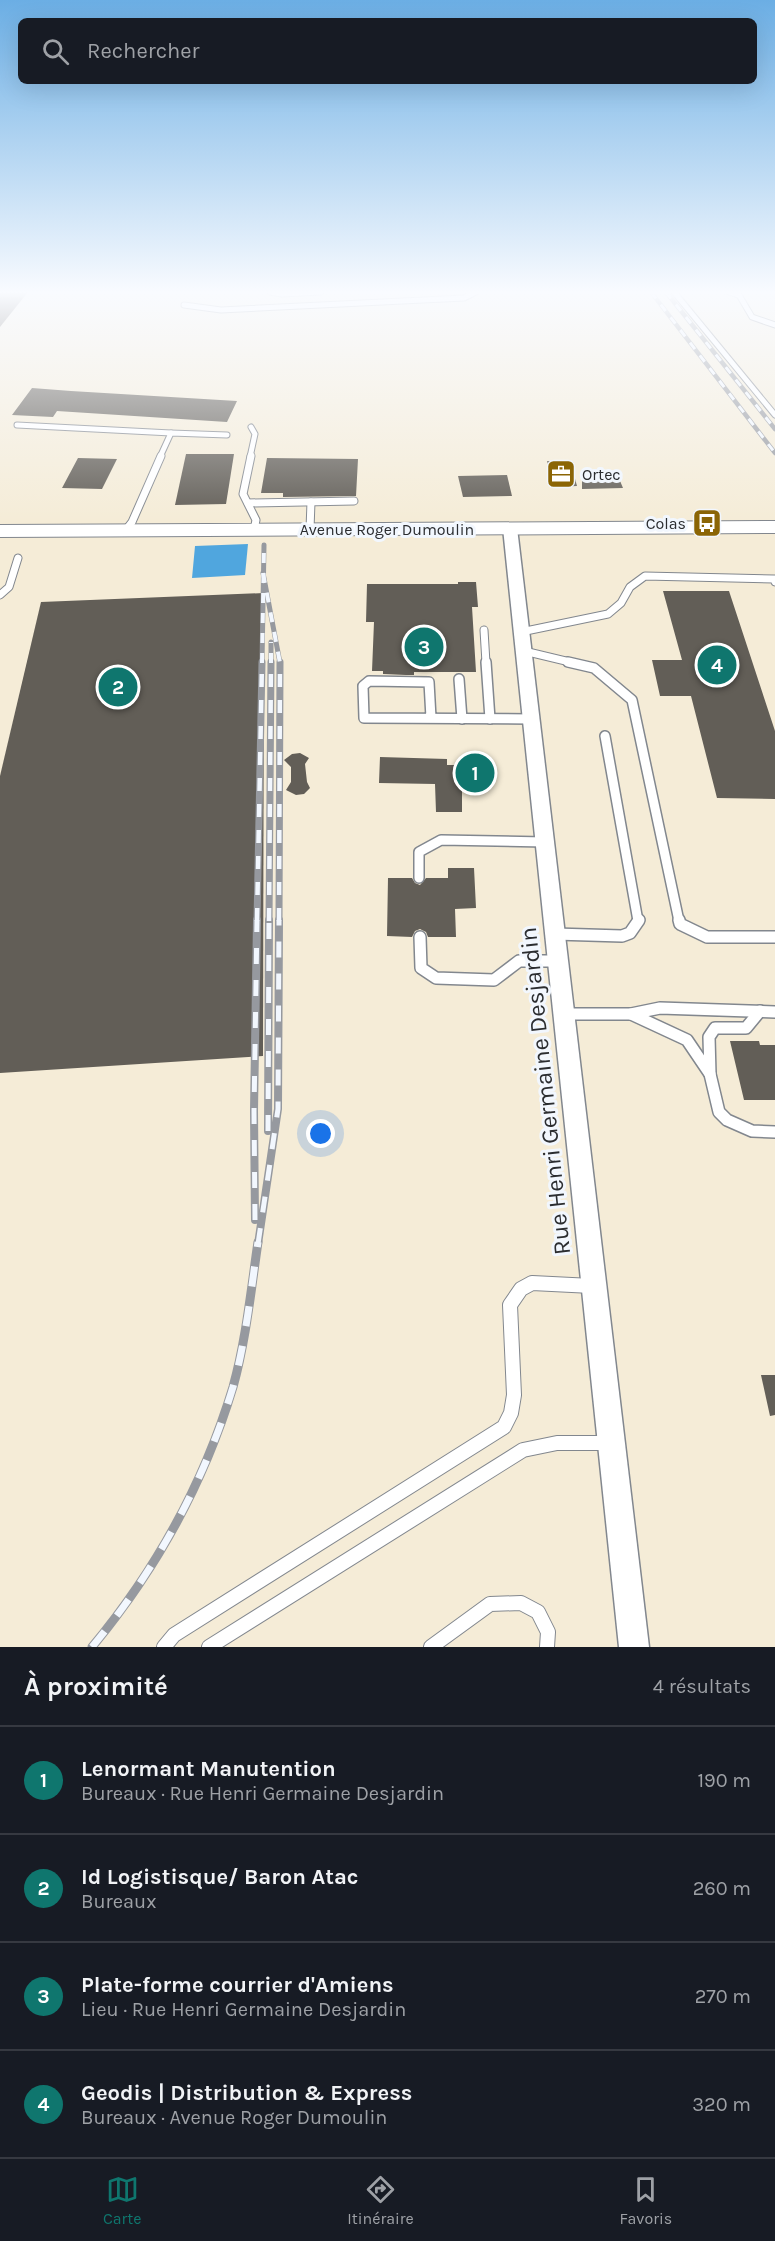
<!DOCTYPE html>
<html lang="fr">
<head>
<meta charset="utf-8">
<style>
  body { margin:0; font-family:Karla,sans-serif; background:#242831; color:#f1f3f6 }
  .you { position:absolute; left:321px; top:1134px; width:21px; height:21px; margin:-15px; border:4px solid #fff; border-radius:50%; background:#1a73e8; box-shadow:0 0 0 9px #1a73e833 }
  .badge { display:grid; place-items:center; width:39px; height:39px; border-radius:50%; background:#0f766e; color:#fff; font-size:20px; font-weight:700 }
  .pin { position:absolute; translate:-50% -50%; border:3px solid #fff; box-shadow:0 2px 6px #0006 }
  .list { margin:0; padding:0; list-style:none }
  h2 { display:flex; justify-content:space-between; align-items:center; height:78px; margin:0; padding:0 24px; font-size:26px }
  h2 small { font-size:20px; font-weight:400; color:#9ea1a6 }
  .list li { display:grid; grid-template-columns:39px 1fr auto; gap:18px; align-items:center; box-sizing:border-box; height:108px; padding:0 24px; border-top:2px solid #363941 }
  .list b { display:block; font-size:22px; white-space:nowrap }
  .list p { margin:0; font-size:20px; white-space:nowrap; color:#9ea1a6 }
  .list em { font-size:20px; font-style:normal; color:#9ea1a6 }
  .icon { flex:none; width:33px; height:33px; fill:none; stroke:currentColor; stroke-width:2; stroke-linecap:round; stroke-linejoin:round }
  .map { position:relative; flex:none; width:775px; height:1647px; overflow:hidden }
  .search { position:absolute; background:#171b24; box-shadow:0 6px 24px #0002; left:18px; right:18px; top:18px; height:66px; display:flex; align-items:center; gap:15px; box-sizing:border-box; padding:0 21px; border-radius:9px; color:#9ea1a6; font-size:22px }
  .sheet { height:510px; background:#171b24 }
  nav { display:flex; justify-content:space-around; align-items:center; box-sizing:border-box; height:84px; border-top:2px solid #363941; background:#171b24; font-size:16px; color:#9ea1a6 }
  nav a { display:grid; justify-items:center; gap:3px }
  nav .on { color:#0f766e }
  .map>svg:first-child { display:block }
  .industrial { fill:#f5ecd7 }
  .water { fill:#50a6de }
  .building { fill:#625e57 }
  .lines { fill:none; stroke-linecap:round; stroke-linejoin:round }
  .service-far4-casing { stroke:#82878e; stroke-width:7 }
  .service-far3-casing { stroke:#82878e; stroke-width:9 }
  .service-far2-casing { stroke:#82878e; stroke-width:12 }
  .service-far1-casing { stroke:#82878e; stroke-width:14 }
  .service-casing { stroke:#82878e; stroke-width:16 }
  .minor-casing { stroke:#82878e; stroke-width:3 }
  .secondary-casing { stroke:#82878e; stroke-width:2 }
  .service-far4 { stroke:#fff; stroke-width:5 }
  .service-far3 { stroke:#fff; stroke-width:7 }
  .service-far2 { stroke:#fff; stroke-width:9 }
  .service-far1 { stroke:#fff; stroke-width:11 }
  .service { stroke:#fff; stroke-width:14 }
  .minor { fill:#fff; fill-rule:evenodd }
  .secondary { fill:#fff; fill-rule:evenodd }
  .rail-far4-casing { stroke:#96999f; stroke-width:4.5 }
  .rail-far3-casing { stroke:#96999f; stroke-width:5 }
  .rail-far2-casing { stroke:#96999f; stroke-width:7 }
  .rail-far1-casing { stroke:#96999f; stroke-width:8 }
  .rail-casing { stroke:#96999f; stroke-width:9 }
  .rail-far4 { stroke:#f2f7fe; stroke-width:3; stroke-dasharray:8; stroke-linecap:butt }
  .rail-far3 { stroke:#f2f7fe; stroke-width:4; stroke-dasharray:10; stroke-linecap:butt }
  .rail-far2 { stroke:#f2f7fe; stroke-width:4.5; stroke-dasharray:13; stroke-linecap:butt }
  .rail-far1 { stroke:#f2f7fe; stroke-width:5; stroke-dasharray:16; stroke-linecap:butt }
  .rail { stroke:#f2f7fe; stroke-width:7; stroke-dasharray:20; stroke-linecap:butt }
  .labels { text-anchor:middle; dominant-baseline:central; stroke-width:6; stroke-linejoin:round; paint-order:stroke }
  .far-poi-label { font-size:16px; fill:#2b2d30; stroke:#f2f7fe; text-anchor:start }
  .far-street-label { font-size:16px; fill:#2b2d30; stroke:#f2f7fe }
  .near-street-label { font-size:24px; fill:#2b2d30; stroke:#f2f7fe }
</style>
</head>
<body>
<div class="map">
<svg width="775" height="1647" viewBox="0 0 775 1647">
  <rect width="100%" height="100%" fill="#f2f7fe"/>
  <rect class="industrial" x="0" y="292" width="775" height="1355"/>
  <polygon class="water" points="248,544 245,575 192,578 195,546"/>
  <g class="building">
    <polygon points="0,292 28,292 0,327"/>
    <polygon points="32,388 71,391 237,401 227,422 57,411 53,417 12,415"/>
    <polygon points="186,454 234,454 226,504 175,505"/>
    <polygon points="78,458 117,459 102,489 62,488"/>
    <polygon points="267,458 358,459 356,496 283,497 283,493 261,493"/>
    <polygon points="547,461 570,461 577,486 554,487"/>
    <polygon points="507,475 512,496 463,497 458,476"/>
    <polygon points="582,476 618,476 623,488 582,489"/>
    <polygon points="458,582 476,582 478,607 472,607 476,672 414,672 414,675 406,675 383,674 383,671 372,671 374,622 366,622 367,584 458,584"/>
    <polygon points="663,591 729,591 775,731 775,799 717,798 691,696 660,696 652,660 682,660"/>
    <polygon points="264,593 263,1056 0,1073 0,776 41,602"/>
    <polygon points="300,753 309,758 305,764 307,782 310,788 304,794 296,795 286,790 291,782 291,767 284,760 292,754"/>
    <polygon points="380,757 447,759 447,765 462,765 462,812 436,812 435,784 379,783"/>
    <polygon points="448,868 474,868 476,908 455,909 456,937 428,937 426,932 420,929 415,931 412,937 387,936 388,878 412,878 415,883 420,885 426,878 448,878"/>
    <polygon points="730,1041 759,1041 760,1045 775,1045 775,1100 744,1100"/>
    <polygon points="761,1375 775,1375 775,1415 770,1416"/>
  </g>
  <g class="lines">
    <g class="service-far4-casing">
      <g id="service-far4">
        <polyline points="270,292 282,294 321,292"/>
        <polyline points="674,292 775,415"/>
        <polyline points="729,292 739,295 752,317 775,325"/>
        <polyline points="184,305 221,310 464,298 476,292"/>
        <polyline points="17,425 171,433"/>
        <polyline points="160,457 171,433 227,435"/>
        <polyline points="250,457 255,434 251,427"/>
      </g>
    </g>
    <g class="service-far3-casing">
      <g id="service-far3">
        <polyline points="251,456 243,494 256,520 254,530"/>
        <polyline points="248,503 354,501"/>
        <polyline points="310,529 311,502"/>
        <polyline points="125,531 132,522 161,456"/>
        <polyline points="0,595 9,587 18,558"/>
        <polyline points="484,630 486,663"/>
        <polyline points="521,632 608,614 621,603 630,587 645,576 774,579 775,582"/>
        <polyline points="524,651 574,663"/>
      </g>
    </g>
    <g class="service-far2-casing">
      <g id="service-far2">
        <polyline points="486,662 490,719"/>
        <polyline points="568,662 594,668 632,700 679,921"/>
        <polyline points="459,679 462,719"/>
        <polyline points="431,718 429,682 369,681 363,686 364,718 531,719"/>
        <polyline points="605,736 638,921"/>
        <polyline points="419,878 419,852 441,840 545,842"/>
      </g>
    </g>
    <g class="service-far1-casing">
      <g id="service-far1">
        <polyline points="679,920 680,924 707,937 775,937"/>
        <polyline points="555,934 622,936 630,933 639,920"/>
        <polyline points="420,937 421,968 436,978 494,980 519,961 558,961"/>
        <polyline points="564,1014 631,1014 660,1008 775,1012"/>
        <polyline points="631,1014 687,1040 710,1074 719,1112 727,1120 752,1131 775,1132"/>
        <polyline points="710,1074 709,1037 715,1028 746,1028 760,1011"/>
      </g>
    </g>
    <g class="service-casing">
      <g id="service">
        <polyline points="164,1647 174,1635 504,1427 511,1413 514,1395 510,1305 521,1289 532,1283 592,1286"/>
        <polyline points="209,1647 523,1450 557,1443 609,1443"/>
        <polyline points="431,1647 490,1604 521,1603 538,1612 548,1632 547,1647"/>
      </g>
    </g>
    <g class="minor-casing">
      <polygon id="minor" points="510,524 517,528 649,1647 619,1647 503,528"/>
    </g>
    <g class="secondary-casing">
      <polygon id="secondary" points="775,521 775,533 0,537 0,525"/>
    </g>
    <use href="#service-far4" class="service-far4"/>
    <use href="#service-far3" class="service-far3"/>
    <use href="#service-far2" class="service-far2"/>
    <use href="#service-far1" class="service-far1"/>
    <use href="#service" class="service"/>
    <use href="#minor" class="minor"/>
    <use href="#secondary" class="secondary"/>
    <g class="rail-far4-casing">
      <g id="rail-far4">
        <polyline points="651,292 775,453"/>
        <polyline points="666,292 775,429"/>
      </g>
    </g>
    <g class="rail-far3-casing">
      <g id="rail-far3">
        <polyline points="263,573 280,663"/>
        <polyline points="262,663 264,545"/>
        <polyline points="271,663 271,642"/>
      </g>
    </g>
    <g class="rail-far2-casing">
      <g id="rail-far2">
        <polyline points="257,921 262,662"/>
        <polyline points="269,921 271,662"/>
        <polyline points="279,921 280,662"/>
      </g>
    </g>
    <g class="rail-far1-casing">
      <g id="rail-far1">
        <polyline points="268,1131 269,920"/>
        <polyline points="255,1220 254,1111 257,920"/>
        <polyline points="258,1244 278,1109 279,920"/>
      </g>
    </g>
    <g class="rail-casing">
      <path id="rail" d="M92 1647C156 1570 204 1483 233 1387 246 1340 251 1290 258 1242"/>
    </g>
    <use href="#rail-far4" class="rail-far4"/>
    <use href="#rail-far3" class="rail-far3"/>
    <use href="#rail-far2" class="rail-far2"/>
    <use href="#rail-far1" class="rail-far1"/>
    <use href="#rail" class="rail"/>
  </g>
  <linearGradient id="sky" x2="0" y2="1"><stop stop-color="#6baee4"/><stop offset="0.56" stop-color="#f9fbff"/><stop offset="1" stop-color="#f9fbff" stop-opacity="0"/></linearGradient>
  <rect width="775" height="522" fill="url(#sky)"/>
  <defs>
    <g id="office-square" transform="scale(1.5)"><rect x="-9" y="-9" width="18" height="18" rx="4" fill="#8b6505" stroke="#f2f7fe"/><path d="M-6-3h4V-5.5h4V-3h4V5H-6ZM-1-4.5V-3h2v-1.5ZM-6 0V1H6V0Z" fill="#fff"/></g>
    <g id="bus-square" transform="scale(1.5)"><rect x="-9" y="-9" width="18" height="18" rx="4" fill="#8b6505" stroke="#f2f7fe"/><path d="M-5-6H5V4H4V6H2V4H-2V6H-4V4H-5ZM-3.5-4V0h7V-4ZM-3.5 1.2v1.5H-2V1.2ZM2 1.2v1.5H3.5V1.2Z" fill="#fff"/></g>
  </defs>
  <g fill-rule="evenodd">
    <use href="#office-square" x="561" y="474"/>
    <use href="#bus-square" x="707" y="523"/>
  </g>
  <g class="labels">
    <g class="far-poi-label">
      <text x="582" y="474">Ortec</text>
      <text x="686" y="523" text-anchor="end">Colas</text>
    </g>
    <g class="far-street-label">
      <text x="387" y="529">Avenue Roger Dumoulin</text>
    </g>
    <g class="near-street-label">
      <text transform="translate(545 1091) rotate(-96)">Rue Henri Germaine Desjardin</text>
    </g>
  </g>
</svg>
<div class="you"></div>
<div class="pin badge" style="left:475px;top:773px">1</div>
<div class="pin badge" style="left:118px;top:687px">2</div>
<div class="pin badge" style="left:424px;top:647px">3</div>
<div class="pin badge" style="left:717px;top:665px">4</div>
<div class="search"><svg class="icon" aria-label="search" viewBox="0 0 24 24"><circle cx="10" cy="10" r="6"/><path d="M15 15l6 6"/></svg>Rechercher</div>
</div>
<section class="sheet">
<h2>À proximité<small>4 résultats</small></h2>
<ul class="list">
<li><span class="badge">1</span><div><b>Lenormant Manutention</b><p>Bureaux · Rue Henri Germaine Desjardin</p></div><em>190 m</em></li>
<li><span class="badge">2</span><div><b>Id Logistisque/ Baron Atac</b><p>Bureaux</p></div><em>260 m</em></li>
<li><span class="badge">3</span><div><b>Plate-forme courrier d'Amiens</b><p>Lieu · Rue Henri Germaine Desjardin</p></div><em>270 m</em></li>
<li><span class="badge">4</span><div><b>Geodis | Distribution &amp; Express</b><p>Bureaux · Avenue Roger Dumoulin</p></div><em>320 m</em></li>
</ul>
</section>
<nav>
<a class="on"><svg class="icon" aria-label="map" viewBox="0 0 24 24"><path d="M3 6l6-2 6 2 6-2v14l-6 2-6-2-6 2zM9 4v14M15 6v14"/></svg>Carte</a>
<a><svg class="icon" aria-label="directions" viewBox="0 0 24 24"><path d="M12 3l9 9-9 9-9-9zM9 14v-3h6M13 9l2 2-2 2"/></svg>Itinéraire</a>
<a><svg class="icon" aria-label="saved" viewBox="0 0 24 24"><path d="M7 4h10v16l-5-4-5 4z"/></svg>Favoris</a>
</nav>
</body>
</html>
